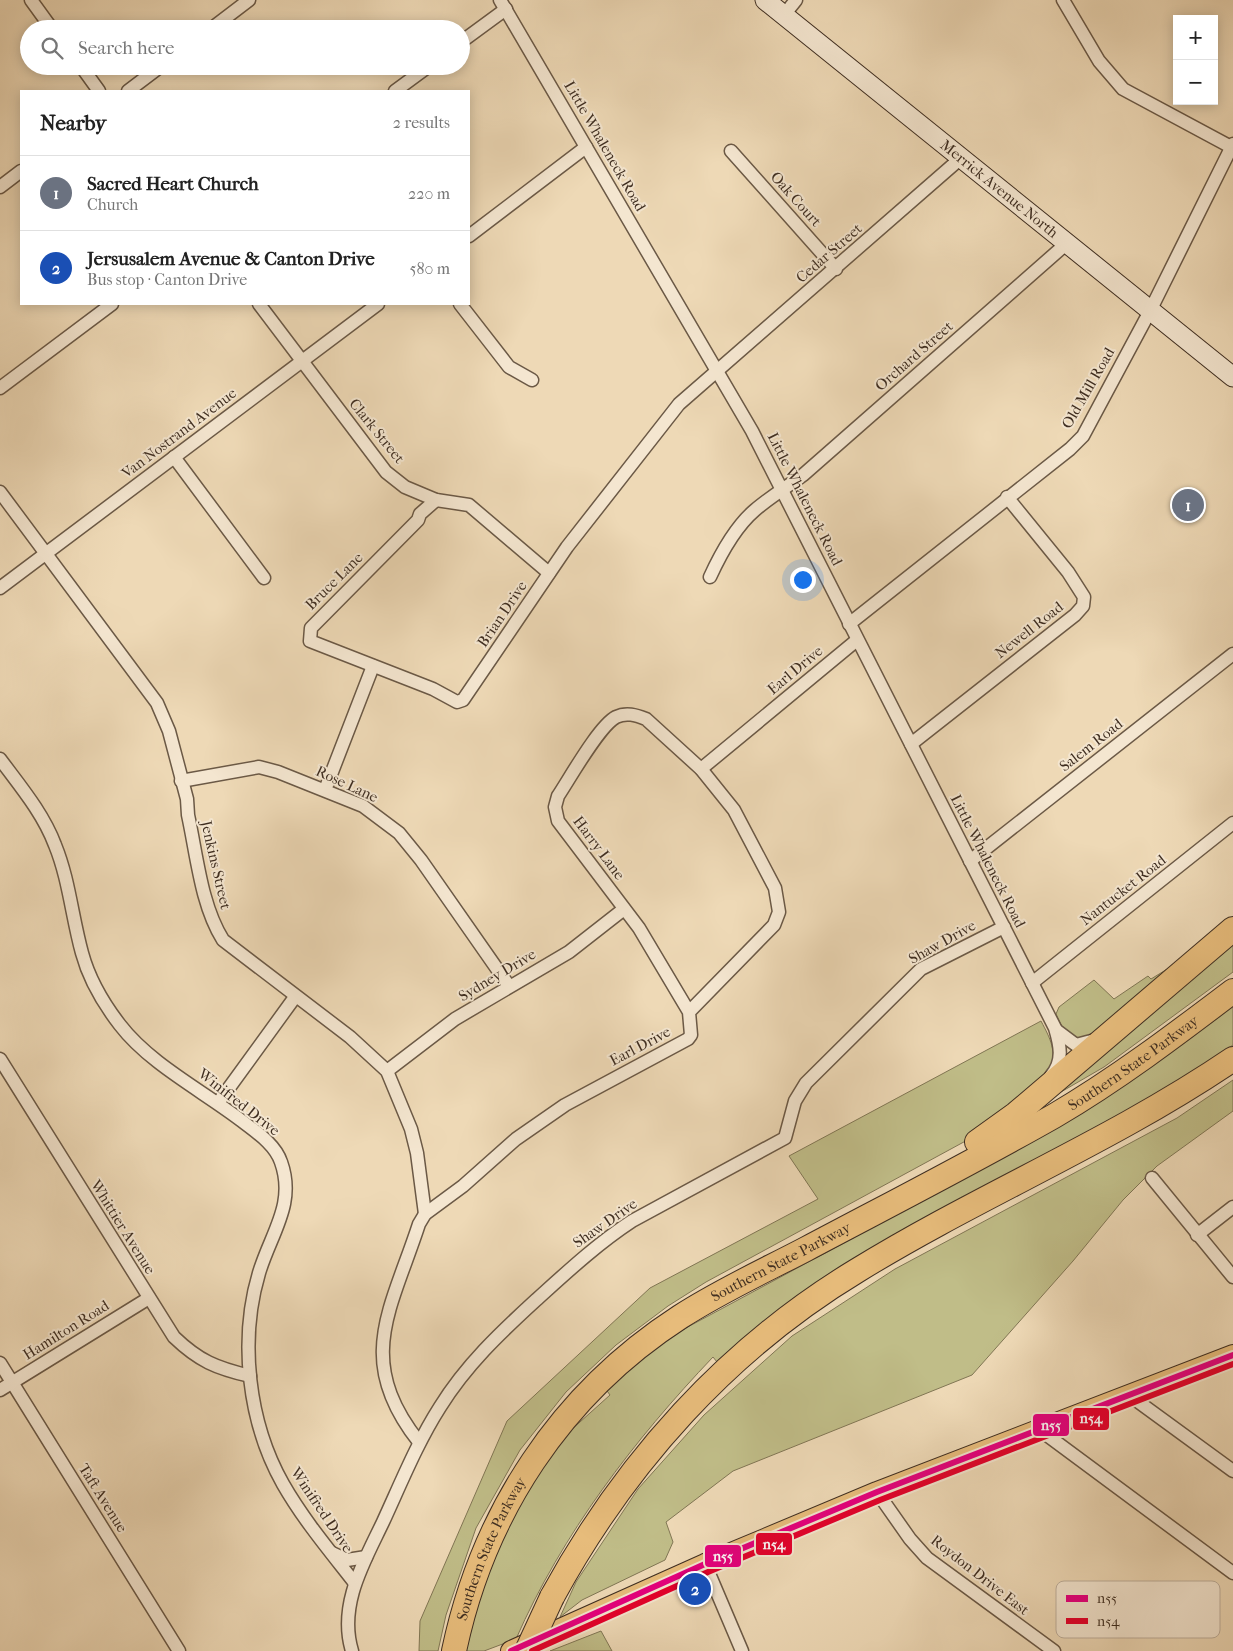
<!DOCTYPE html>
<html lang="en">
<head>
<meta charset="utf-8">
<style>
  body { margin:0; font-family:"IM FELL French Canon",serif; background:#f2f2f2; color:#222 }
  .controls { position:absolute; right:15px; top:15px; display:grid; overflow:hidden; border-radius:0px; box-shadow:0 2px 12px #0003 }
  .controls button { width:45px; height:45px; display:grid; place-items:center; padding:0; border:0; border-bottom:1px solid #e0e0e0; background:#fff; color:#222; font:25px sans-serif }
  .you { position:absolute; left:802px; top:579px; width:18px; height:18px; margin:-12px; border:4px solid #fff; border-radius:50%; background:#1a73e8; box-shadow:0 0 0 8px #1a73e833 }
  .badge { display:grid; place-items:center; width:32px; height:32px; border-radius:50%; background:#8f2418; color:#fff; font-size:16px; font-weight:700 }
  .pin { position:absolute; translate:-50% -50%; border:2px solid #fff; box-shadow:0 1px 5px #0006 }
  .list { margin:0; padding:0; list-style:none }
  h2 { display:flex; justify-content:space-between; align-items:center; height:65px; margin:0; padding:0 20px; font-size:21px }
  h2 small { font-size:16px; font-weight:400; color:#767676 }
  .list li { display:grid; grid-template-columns:32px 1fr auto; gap:15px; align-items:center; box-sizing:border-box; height:75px; padding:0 20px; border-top:1px solid #e0e0e0 }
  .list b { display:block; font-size:19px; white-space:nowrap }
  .list p { margin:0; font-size:16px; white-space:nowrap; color:#767676 }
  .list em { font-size:16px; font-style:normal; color:#767676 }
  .icon { flex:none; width:28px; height:28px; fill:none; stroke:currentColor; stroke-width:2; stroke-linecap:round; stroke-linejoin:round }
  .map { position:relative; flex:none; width:1233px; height:1651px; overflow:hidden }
  .search { position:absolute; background:#fff; box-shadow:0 2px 12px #0003; left:20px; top:20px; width:450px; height:55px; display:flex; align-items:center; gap:12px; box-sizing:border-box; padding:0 18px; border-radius:28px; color:#767676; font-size:19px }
  .panel { position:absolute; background:#fff; box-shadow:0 2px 12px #0003; left:20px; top:90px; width:450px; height:215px; border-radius:0px }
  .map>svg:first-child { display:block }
  .green { fill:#c0bd88; stroke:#807654 }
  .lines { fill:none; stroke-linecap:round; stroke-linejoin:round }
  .minor-casing { stroke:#6b5946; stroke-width:15 }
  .secondary-casing { stroke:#3f2e21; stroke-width:21 }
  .primary-casing { stroke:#3f2e21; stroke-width:22 }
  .motorway-casing { stroke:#3f2e21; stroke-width:26 }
  .minor { stroke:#f4e6d0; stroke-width:12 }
  .secondary { stroke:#f4e6d0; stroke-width:19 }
  .primary { stroke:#e7bc7b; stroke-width:20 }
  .motorway { stroke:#e7bc7b; stroke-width:24 }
  .motorway-bridge-casing { stroke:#3f2e21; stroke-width:26; stroke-linecap:butt }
  .motorway-bridge { stroke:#e7bc7b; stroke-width:24 }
  .bus-1-casing { stroke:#f4e6d0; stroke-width:10 }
  .bus-2-casing { stroke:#f4e6d0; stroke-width:10 }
  .bus-1 { stroke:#e5007d; stroke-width:6 }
  .bus-2 { stroke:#e4002b; stroke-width:6 }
  .labels { text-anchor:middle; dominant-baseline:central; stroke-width:4; stroke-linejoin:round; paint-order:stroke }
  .street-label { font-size:15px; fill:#3f2e21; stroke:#f4e6d0 }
  .key { fill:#f4e6d0; stroke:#beaf9c; stroke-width:1 }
  .key-label { font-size:14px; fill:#3f2e21 }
  .line-badge { stroke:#f4e6d0; stroke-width:2 }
  .badge-label { font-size:14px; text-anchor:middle; font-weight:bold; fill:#fff }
</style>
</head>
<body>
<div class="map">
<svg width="1233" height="1651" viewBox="0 0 1233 1651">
  <rect width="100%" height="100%" fill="#eed9b6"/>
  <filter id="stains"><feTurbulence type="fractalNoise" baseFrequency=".004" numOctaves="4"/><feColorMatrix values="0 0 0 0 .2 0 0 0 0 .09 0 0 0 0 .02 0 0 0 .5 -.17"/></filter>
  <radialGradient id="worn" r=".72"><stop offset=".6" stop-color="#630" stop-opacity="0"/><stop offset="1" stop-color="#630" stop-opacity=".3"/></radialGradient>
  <g class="green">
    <polygon points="1233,917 1154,985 1088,1037 1077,1040 1067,1037 1056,1014 1059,1007 1094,980 1114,999 1148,976 1151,979 1182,960"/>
    <polygon points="1233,935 1233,972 1104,1067 1054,1096"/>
    <path d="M1233 1005V1045L1198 1069 717 1362 713 1357C634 1440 562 1534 516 1639L484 1651H466L486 1570 524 1492 570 1431 610 1395 605 1388 658 1343 983 1168Z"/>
    <path d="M1041 1021C1051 1040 1057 1051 1050 1072L984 1131 706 1282 668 1306 616 1345 566 1392 520 1450 476 1528 446 1615 438 1651H419L420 1621 507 1421 650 1288 818 1199 789 1156Z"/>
    <polygon points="1233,1080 1233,1111 1157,1166 1123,1200 1073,1261 972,1375 733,1471 666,1522 673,1542 665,1560 582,1600 560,1617 576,1582 638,1489 704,1415 792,1336 895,1269 1177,1118"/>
    <polygon points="601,1631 612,1651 550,1651"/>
  </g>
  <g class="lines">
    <g class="minor-casing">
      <g id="minor">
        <polyline points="31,0 52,29"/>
        <path d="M500 0 752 431 1055 1028C1060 1045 1064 1061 1051 1076"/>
        <polyline points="1063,0 1099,61 1123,89 1231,147"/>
        <polyline points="784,15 796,0"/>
        <polyline points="211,29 249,0"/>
        <polyline points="461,42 506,9"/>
        <polyline points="81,66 99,91"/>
        <polyline points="128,91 161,66"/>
        <polyline points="395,91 429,66"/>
        <polyline points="731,151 836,269"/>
        <polyline points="0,187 21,171"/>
        <polyline points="469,236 586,147"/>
        <polyline points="259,304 386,472 405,487 436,500 469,505 549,573"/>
        <polyline points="460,304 509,367 532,380"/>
        <polyline points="0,388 112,304"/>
        <polyline points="174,457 264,578"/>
        <path d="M0 492 157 703 169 731 187 799 188 815C197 856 201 905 223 940L350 1037 387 1071 411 1129 417 1153 425 1214"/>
        <polyline points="436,500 420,514 418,520 311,628 310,641 433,689 457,702 463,700 567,547 679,404 961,158"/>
        <path d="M710 577C721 553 735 527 755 510 770 497 787 487 803 475L1066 244"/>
        <polyline points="0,588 378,304"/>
        <polyline points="849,624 1070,449 1083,436 1150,311 1233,144"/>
        <polyline points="911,744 1075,615 1083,606 1084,597 1068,572 1007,497"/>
        <path d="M0 759C20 786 43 813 55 845 69 879 72 917 82 953 89 979 103 1003 120 1025 150 1064 203 1091 242 1121 256 1132 275 1144 281 1162 296 1204 271 1233 259 1273 239 1340 248 1422 283 1484 303 1519 329 1550 354 1582"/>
        <polyline points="701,769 857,640"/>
        <polyline points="181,781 259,767 278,772 363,806 399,833 421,860 509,986"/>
        <polyline points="325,790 373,666"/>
        <polyline points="970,861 1233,654"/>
        <polyline points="1032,983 1233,823"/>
        <polyline points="1056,1030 1076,1045 1095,1040"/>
        <path d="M0 1059 174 1337C199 1361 216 1368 250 1376"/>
        <polyline points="387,1071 455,1019 569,952 624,909"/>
        <polyline points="218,1103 295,997"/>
        <polyline points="1152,1178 1233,1277"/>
        <polyline points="1197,1235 1233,1207"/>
        <polyline points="0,1363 179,1651"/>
        <polyline points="0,1390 149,1298"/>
        <polyline points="1129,1395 1233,1471"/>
        <polyline points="1040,1430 1233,1573"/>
        <path d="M419 1442C354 1360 391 1310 419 1224L425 1214 463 1186 516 1139 565 1105 688 1039 691 1035 689 1012 774 925 779 912 775 888 734 810 701 769 646 719C636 715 626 712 616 717 599 726 570 778 558 796L555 807 558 821 639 928 689 1012"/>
        <polyline points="877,1492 910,1539 927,1558 1054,1651"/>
        <polyline points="332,1553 347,1560 366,1557"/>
        <polyline points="705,1564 742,1651"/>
        <path d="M352 1651C338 1605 364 1562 383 1522 401 1483 417 1443 440 1407 466 1365 500 1333 536 1300 567 1272 597 1244 632 1221L785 1138 795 1101 806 1083 921 969 1004 927"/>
      </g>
    </g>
    <g class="secondary-casing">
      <g id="secondary">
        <path id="s1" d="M765 0 1233 377"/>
      </g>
    </g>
    <g class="primary-casing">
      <polyline id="primary" points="511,1651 705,1564 877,1492 1233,1355"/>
    </g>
    <g class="motorway-casing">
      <g id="motorway">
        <polyline points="977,1142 1016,1114 1233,929"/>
        <path d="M552 1597C625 1463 727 1349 858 1270 980 1195 1114 1140 1233 1059"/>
        <path id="s2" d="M454 1651C483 1513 561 1394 680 1317 720 1291 764 1271 806 1249 889 1205 973 1162 1054 1116 1117 1079 1175 1035 1233 991"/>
      </g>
    </g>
    <use href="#minor" class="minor"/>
    <use href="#secondary" class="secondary"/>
    <use href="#primary" class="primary"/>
    <use href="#motorway" class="motorway"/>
    <g class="motorway-bridge-casing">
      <polyline id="motorway-bridge" points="527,1651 552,1597"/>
    </g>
    <use href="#motorway-bridge" class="motorway-bridge"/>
    <g class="bus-1-casing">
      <polyline id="bus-1" points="511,1651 705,1564 877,1492 1233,1355"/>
    </g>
    <g class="bus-2-casing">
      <polyline id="bus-2" points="532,1651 708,1572 880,1500 1233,1364"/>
    </g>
    <use href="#bus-1" class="bus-1"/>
    <use href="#bus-2" class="bus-2"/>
  </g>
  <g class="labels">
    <g class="street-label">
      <text transform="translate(605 146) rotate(60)">Little Whaleneck Road</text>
      <text stroke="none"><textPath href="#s1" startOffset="301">Merrick Avenue North</textPath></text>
      <text transform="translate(796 199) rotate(48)">Oak Court</text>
      <text transform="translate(829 253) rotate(-41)">Cedar Street</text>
      <text transform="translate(914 356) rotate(-41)">Orchard Street</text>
      <text transform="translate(1088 388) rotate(-60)">Old Mill Road</text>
      <text transform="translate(377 431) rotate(51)">Clark Street</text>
      <text transform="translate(179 433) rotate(-37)">Van Nostrand Avenue</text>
      <text transform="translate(805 499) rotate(63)">Little Whaleneck Road</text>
      <text transform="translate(334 581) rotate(-45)">Bruce Lane</text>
      <text transform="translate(502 614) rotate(-56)">Brian Drive</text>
      <text transform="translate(1029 630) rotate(-38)">Newell Road</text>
      <text transform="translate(795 670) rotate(-40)">Earl Drive</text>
      <text transform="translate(1091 745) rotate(-38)">Salem Road</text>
      <text transform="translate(347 784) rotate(25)">Rose Lane</text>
      <text transform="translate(599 848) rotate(53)">Harry Lane</text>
      <text transform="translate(988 861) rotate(63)">Little Whaleneck Road</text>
      <text transform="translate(216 865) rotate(77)">Jenkins Street</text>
      <text transform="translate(1123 890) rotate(-38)">Nantucket Road</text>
      <text transform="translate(942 942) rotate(-29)">Shaw Drive</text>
      <text transform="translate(497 975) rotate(-31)">Sydney Drive</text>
      <text transform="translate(640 1046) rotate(-28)">Earl Drive</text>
      <text stroke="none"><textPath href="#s2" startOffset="934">Southern State Parkway</textPath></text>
      <text transform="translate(239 1102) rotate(38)">Winifred Drive</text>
      <text transform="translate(605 1223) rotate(-35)">Shaw Drive</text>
      <text transform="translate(123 1227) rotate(58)">Whittier Avenue</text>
      <text stroke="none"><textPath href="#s2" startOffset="529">Southern State Parkway</textPath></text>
      <text transform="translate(66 1330) rotate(-32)">Hamilton Road</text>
      <text transform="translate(103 1498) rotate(58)">Taft Avenue</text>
      <text transform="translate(322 1510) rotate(56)">Winifred Drive</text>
      <text stroke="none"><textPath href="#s2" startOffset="109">Southern State Parkway</textPath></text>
      <text transform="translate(980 1575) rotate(38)">Roydon Drive East</text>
    </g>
  </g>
  <rect x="1056" y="1581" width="164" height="57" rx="8" class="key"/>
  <rect x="1066" y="1595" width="22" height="7" fill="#e5007d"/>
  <rect x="1066" y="1618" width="22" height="6" fill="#e4002b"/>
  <g class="key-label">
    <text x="1097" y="1603">n55</text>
    <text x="1097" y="1626">n54</text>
  </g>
  <g class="line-badge">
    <rect x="1072" y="1407" width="38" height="24" rx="5" fill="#e4002b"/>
    <rect x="1032" y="1413" width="38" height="24" rx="5" fill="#e5007d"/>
    <rect x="755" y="1532" width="38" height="24" rx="5" fill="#e4002b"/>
    <rect x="704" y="1544" width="38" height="24" rx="5" fill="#e5007d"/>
  </g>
  <g class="badge-label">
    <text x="1091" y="1423">n54</text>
    <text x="1051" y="1430">n55</text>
    <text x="774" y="1549">n54</text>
    <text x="723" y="1561">n55</text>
  </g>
  <rect width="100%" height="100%" filter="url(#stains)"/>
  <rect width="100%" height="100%" fill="url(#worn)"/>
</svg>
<div class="controls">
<button>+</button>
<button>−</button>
</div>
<div class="you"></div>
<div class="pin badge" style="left:1188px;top:505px;background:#6b7280">1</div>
<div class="pin badge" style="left:695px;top:1589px;background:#1a4fb4">2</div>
<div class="search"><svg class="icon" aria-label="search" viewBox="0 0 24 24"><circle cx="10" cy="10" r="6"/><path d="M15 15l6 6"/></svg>Search here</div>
<section class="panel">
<h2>Nearby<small>2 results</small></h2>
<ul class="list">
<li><span class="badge" style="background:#6b7280">1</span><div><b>Sacred Heart Church</b><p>Church</p></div><em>220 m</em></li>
<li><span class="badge" style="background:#1a4fb4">2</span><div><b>Jersusalem Avenue &amp; Canton Drive</b><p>Bus stop · Canton Drive</p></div><em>580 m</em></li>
</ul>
</section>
</div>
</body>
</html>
